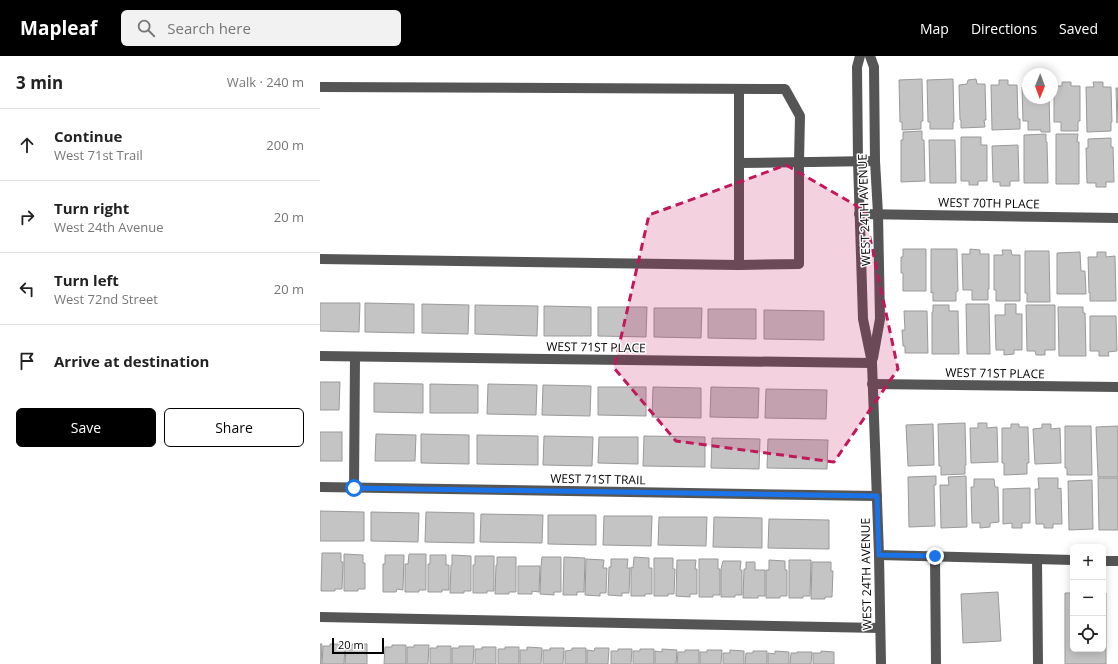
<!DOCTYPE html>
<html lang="en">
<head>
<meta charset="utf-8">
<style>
  body { margin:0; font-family:"Open Sans",sans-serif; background:#f2f2f2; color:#222 }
  .controls { position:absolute; right:12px; bottom:12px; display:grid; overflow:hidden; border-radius:6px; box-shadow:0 2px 10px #0003 }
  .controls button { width:36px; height:36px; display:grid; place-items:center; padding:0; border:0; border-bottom:1px solid #e0e0e0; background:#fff; color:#222; font:20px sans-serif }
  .compass { position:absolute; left:702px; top:12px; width:36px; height:36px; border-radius:50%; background:#fff; box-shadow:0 2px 10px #0003; rotate:181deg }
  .scale { position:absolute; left:12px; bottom:10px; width:52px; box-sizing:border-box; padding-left:4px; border:2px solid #000; border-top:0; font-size:11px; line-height:14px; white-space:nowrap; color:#000; -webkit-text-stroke:3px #fff; paint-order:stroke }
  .stop { position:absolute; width:12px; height:12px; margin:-9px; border:3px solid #1a73e8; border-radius:50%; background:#fff }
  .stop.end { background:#1a73e8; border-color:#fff; box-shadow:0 1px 4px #0008 }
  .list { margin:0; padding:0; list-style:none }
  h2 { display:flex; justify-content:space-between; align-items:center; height:52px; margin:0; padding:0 16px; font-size:17px }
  h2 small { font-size:13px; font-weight:400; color:#767676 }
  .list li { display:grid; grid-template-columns:26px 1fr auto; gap:12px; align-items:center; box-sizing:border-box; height:72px; padding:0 16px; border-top:1px solid #e0e0e0 }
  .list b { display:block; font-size:15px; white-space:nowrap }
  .list p { margin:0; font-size:13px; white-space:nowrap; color:#767676 }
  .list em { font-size:13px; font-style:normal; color:#767676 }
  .actions { display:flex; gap:8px; padding:12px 16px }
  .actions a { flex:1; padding:9px 0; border:1px solid #000; border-radius:6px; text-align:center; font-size:14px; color:#000 }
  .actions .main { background:#000; color:#fff }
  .icon { flex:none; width:22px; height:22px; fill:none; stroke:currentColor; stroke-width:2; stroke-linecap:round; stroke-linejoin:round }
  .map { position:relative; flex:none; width:798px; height:608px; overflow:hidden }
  header { display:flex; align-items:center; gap:24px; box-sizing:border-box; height:56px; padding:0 20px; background:#000; color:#fff }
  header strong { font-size:19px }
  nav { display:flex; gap:22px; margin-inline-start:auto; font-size:14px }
  .search { width:280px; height:36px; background:#f2f2f2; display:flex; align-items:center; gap:10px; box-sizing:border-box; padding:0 14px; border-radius:6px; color:#767676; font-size:15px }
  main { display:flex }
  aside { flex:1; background:#fff }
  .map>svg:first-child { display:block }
  .building { fill:#c4c4c4; stroke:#999 }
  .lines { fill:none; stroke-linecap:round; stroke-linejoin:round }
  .minor { stroke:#555; stroke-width:10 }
  .route { stroke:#1a73e8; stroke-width:5 }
  .marked { fill:#c2185b; fill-opacity:0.2; stroke:#c2185b; stroke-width:3; stroke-dasharray:8 5; stroke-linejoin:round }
  .labels { text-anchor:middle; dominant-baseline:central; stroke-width:3; stroke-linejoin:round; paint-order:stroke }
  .street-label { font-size:12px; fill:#000; stroke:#fff }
</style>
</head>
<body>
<header>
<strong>Mapleaf</strong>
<div class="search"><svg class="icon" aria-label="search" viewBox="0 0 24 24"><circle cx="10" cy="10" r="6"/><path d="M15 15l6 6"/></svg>Search here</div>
<nav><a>Map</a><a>Directions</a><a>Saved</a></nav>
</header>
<main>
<aside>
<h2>3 min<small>Walk · 240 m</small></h2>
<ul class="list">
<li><svg class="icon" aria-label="ahead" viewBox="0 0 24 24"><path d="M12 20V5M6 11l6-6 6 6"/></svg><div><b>Continue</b><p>West 71st Trail</p></div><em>200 m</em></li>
<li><svg class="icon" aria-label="right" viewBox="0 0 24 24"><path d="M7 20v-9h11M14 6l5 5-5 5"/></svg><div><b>Turn right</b><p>West 24th Avenue</p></div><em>20 m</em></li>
<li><svg class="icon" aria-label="left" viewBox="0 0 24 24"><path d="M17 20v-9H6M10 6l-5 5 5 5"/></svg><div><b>Turn left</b><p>West 72nd Street</p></div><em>20 m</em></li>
<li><svg class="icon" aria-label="arrive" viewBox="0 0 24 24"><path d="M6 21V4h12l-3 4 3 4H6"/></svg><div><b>Arrive at destination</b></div></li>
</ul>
<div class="actions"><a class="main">Save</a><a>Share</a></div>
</aside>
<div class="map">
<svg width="798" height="608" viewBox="0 0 798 608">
  <rect width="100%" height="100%" fill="#fff"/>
  <g class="building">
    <polygon points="602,23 603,65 601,65 601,73 582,74 582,66 580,66 579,24"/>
    <polygon points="633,23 634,66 633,66 633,73 610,73 610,66 608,66 607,24"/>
    <polygon points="656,23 657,28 665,28 666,64 664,64 665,71 641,72 641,64 640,64 639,29 647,28 648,24"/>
    <polygon points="679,24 688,24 688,29 697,29 698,63 700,63 700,73 672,74 671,29 679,29"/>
    <polygon points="742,26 751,26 751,30 760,30 760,65 758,65 758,75 741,75 741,66 734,66 734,30 742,30"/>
    <polygon points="773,26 783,26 783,31 791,31 792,66 791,66 791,75 767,76 766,31 774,31"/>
    <polygon points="708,30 708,42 729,42 730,76 721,76 721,74 708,74 708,65 703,65 702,31"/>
    <polygon points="796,32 798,32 797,67"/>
    <polygon points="602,75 602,84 604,84 605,125 581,126 581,84 583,84 583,76"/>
    <polygon points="726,78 726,86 727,86 728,127 704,127 704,79"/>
    <polygon points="736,78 758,78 757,86 759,86 759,128 736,128"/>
    <polygon points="641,81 661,81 661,89 667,89 667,125 658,125 658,129 649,129 649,125 641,125"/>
    <polygon points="791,82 791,91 793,91 794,126 786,126 786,131 776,131 776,127 767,127 766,92 768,92 768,83"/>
    <polygon points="609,84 635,84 636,127 610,127"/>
    <polygon points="698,89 699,125 690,125 690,130 680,130 680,126 673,126 672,90"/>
    <polygon points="583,193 606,193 606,235 583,235 583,217 581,217 581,201 583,201"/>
    <polygon points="611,193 637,193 638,235 636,236 636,245 613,245 613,236 611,237"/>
    <polygon points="650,193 660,194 660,198 669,198 669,233 668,233 668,244 652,244 652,234 643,234 642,198 650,198"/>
    <polygon points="682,194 691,194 692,199 700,199 700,245 676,245 676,234 674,234 674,199 683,199"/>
    <polygon points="705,195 729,195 730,246 707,246 707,237 705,237"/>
    <polygon points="760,196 761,215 765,215 766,238 737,238 737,197"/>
    <polygon points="777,196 786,196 786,201 795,200 796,245 770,245 770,236 769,237 768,201 777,201"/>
    <polygon points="0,247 40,247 39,276 0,275"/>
    <polygon points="45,247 94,248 94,277 45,276"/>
    <polygon points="102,248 149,249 148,278 102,277"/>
    <polygon points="646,248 669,248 670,298 647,298"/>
    <polygon points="685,248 696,248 696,258 702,258 702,294 694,294 694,298 684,299 684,294 676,294 675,259 685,259"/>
    <polygon points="155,249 218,250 217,280 155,278"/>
    <polygon points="613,249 629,249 629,255 638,255 639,298 612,298 612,256 613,256"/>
    <polygon points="706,249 735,249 735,294 725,294 725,299 716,299 715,295 707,295"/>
    <polygon points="224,250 271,251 271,280 224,280"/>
    <polygon points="278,251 327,251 326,281 278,280"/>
    <polygon points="738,251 763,251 763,257 765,257 766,300 739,300"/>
    <polygon points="334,252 382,252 381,282 334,281"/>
    <polygon points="388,253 436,253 436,283 388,282"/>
    <polygon points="444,254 504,255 504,284 444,283"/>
    <polygon points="584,255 607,255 608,297 585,297 585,290 583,290 582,274 585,274"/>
    <polygon points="770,260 796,260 797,295 788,296 789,300 779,300 779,295 770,295"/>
    <polygon points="0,326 20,326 19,354 0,354"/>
    <polygon points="54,327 103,328 103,357 54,356"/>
    <polygon points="110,328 158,329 158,357 110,357"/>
    <polygon points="168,328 217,329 216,359 167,358"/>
    <polygon points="223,329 271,330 270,360 222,359"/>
    <polygon points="278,331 326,331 326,360 278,359"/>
    <polygon points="333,331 381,332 381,362 332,361"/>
    <polygon points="391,331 439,332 438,362 390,361"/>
    <polygon points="446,333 507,334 506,363 445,362"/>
    <polygon points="645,367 646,409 645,409 645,418 621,419 621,410 619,410 618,368"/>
    <polygon points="658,367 667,367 667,372 677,371 678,406 651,407 650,372 658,372"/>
    <polygon points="613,368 614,409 588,410 586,369"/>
    <polygon points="691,368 699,368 699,371 708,371 709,407 707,407 707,418 684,419 684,407 682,407 682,372 691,372"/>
    <polygon points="722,368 731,368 731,373 740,372 741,407 715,408 713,373 722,372"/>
    <polygon points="745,370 771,370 772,419 747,419 747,412 745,412"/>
    <polygon points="798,370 798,421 778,421 776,371"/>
    <rect x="0" y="376" width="22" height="29"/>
    <polygon points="56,378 96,379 95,405 55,405"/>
    <polygon points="101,378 149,379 149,408 101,407"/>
    <polygon points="157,379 218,380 218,409 157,408"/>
    <polygon points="224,380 273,381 272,410 223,409"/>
    <polygon points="324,380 385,381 385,411 323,410"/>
    <polygon points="279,381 318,381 318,408 278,407"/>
    <polygon points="392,382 440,383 439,413 391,412"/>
    <polygon points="448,383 508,384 507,413 447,412"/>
    <polygon points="616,420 616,429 614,429 615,470 589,471 588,421"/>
    <polygon points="646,420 647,471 621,472 620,429 629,429 628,421"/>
    <polygon points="718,422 738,422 738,433 741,432 742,468 733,468 733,472 724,472 724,468 716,468 715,433 719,433"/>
    <polygon points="778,422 798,422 798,474 779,474"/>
    <polygon points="654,423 674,423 675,431 678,431 679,466 670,467 670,471 660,472 660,467 652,467 651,431 654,431"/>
    <polygon points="772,424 773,473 749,474 748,425"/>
    <polygon points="710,432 710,467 702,467 702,472 692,472 692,467 683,468 683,433"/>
    <polygon points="0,455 44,456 44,485 0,485"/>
    <polygon points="51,456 99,457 98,486 51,485"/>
    <polygon points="106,456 154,457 154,487 105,486"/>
    <polygon points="161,458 223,459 222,487 160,486"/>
    <polygon points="228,459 276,459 276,489 228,488"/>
    <polygon points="284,460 332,460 331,490 283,489"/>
    <polygon points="339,461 387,461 386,490 338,489"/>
    <polygon points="394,461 442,462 442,492 393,491"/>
    <polygon points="449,463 509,464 509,493 448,492"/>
    <polygon points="2,497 21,497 21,506 23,506 22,533 15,533 15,535 1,535"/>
    <polygon points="24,498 43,499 43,507 45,507 45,533 38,533 38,535 24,535"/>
    <polygon points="89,498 106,498 106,534 99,534 99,536 85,536 85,508 88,508"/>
    <polygon points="65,499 84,499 83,534 77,533 76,536 63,536 63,508 65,508"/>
    <polygon points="110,499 126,499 126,509 129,509 129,534 122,534 122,536 108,536 108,508 110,508"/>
    <polygon points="132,499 151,500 151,535 144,535 144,537 130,537 131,509 132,509"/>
    <polygon points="155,500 174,500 174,535 167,535 167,537 153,537 153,509 155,509"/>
    <polygon points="177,501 196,501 196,536 189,536 189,538 175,538 176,509 177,509"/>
    <polygon points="222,501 241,501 241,536 234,536 234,539 220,538 221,510"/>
    <polygon points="244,501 265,502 264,536 257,536 257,539 243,539"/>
    <polygon points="314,501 329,502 329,512 332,512 332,538 325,538 325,540 311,540 311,511 313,512"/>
    <polygon points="334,502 353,502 353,513 355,513 354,538 348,538 348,540 334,540"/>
    <polygon points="266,503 284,504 283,512 287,512 286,537 280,537 280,540 265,539"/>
    <polygon points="291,503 308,503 307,512 310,512 309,537 302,537 302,540 288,539 289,511 291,511"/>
    <polygon points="379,503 398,503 398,513 400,513 400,539 393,539 393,541 379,541"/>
    <polygon points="357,504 376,504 375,513 377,513 377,538 370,538 370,541 356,540"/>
    <polygon points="449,504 465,505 465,514 467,514 467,540 460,540 460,542 446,542 446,514 449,514"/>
    <polygon points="469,504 491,504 490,540 483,540 483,542 469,542"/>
    <polygon points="403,505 421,505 420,514 422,514 422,539 415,539 415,541 401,541 401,513"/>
    <polygon points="426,506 435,506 435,514 445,514 445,540 438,540 438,542 423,542 424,513 426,513"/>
    <polygon points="492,506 511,506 511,515 513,515 512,541 505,541 505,543 491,543"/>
    <polygon points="198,510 220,510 219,536 212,535 212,538 198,538"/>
    <polygon points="678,536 681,585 643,587 641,538"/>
    <polygon points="745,537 753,537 753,593 783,593 783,537 786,537 786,608 745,608"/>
    <polygon points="0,588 2,588 1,608 0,608"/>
    <polygon points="10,588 25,588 24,608 2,608 3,590 10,590"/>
    <polygon points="32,588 47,588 47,608 25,608 26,590 32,590"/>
    <polygon points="72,589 86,589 86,608 64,608 65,591 72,591"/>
    <polygon points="94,589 109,589 108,608 87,608 87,591 94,591"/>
    <polygon points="117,590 131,590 131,608 110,608 110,592 117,592"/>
    <polygon points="139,590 154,590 153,608 132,608 132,592 139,592"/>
    <polygon points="162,591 176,591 176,608 155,608 155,593 162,593"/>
    <polygon points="185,591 199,591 199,608 178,608 178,593 185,593"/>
    <polygon points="207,591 222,592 221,608 200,608 200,594 207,594"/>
    <polygon points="230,592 244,592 243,608 223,608 223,594 230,594"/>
    <polygon points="252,592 266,592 266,608 245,608 245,595 252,594"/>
    <polygon points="275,592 289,592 288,608 267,608 267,594 274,595"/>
    <polygon points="298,593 312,593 311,608 291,608 291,595 298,595"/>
    <polygon points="320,593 334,593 334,608 313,608 313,595 320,595"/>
    <polygon points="342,593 357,594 356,608 335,608 335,595 342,596"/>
    <polygon points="365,594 379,594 379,608 357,608 358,596 365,596"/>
    <polygon points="387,594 402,594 401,608 380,608 380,596 387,596"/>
    <polygon points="410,594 424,595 424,608 403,608 403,597 410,597"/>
    <polygon points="433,595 447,595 447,608 425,608 426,597 433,597"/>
    <polygon points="455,595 469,596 469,608 448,608 448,597 455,598"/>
    <polygon points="501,595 514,596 514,608 493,608 493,597 501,597"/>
    <polygon points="477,596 492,596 491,608 470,608 471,597 477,597"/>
  </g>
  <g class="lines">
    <g class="minor">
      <polyline points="540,0 537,11 538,105 543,263 552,307 559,499 561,608"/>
      <polyline points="550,0 554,11 555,105 558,158 560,263 553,302"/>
      <polyline points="0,31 465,33 480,60 479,106 479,208 419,209"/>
      <polyline points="419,107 419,33"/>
      <polyline points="539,158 798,162"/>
      <polyline points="0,203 419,209 419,107 555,105"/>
      <polyline points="0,300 552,307"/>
      <polyline points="552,328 798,331"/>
      <polyline points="0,431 557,440"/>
      <polyline points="34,432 35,301"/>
      <polyline points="559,499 753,504"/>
      <polyline points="615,501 616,608"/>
      <polyline points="717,503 718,608"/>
      <polyline points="783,505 798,505"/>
      <polyline points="0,561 560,572"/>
    </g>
  </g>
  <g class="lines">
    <polyline class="route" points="34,432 557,440 559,499 615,500"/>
  </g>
  <path class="marked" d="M466 109 544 154 578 313 514 406 356 385 294 312 329 159Z"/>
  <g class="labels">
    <g class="street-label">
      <text transform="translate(669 147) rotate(1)">WEST 70TH PLACE</text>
      <text transform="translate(544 154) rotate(-92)">WEST 24TH AVENUE</text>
      <text transform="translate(276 291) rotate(1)">WEST 71ST PLACE</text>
      <text transform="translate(675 317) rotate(1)">WEST 71ST PLACE</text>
      <text transform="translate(278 423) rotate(1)">WEST 71ST TRAIL</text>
      <text transform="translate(546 518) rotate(-91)">WEST 24TH AVENUE</text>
    </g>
  </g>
</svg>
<div class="controls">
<button>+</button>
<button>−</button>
<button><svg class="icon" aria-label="locate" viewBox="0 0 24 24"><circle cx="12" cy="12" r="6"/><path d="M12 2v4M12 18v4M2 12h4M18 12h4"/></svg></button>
</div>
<svg class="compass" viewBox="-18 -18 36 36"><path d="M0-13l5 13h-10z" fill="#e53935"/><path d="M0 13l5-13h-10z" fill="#767676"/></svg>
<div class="scale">20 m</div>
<div class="stop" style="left:34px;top:432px"></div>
<div class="stop end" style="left:615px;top:500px"></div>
</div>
</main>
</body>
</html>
